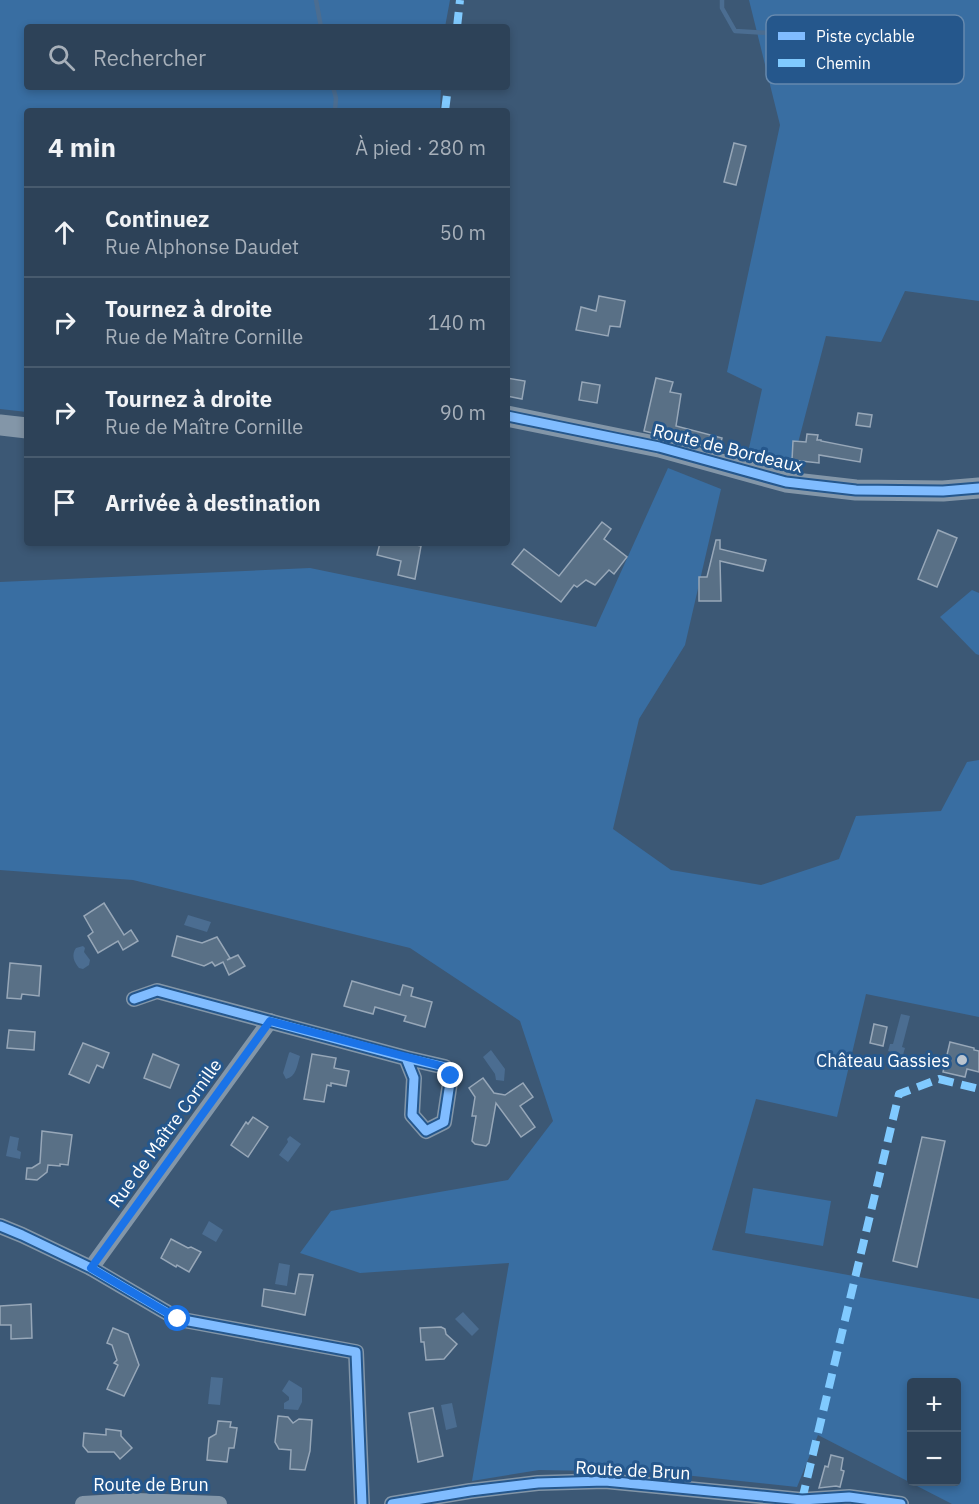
<!DOCTYPE html>
<html lang="fr">
<head>
<meta charset="utf-8">
<style>
  body { margin:0; font-family:"IBM Plex Sans",sans-serif; background:#35495e; color:#f1f3f6 }
  .controls { position:absolute; right:18px; bottom:18px; display:grid; overflow:hidden; border-radius:6px; box-shadow:0 3px 9px #0003 }
  .controls button { width:54px; height:54px; display:grid; place-items:center; padding:0; border:0; border-bottom:2px solid #485b6e; background:#2d4258; color:#f1f3f6; font:30px sans-serif }
  .stop { position:absolute; width:18px; height:18px; margin:-14px; border:4px solid #1a73e8; border-radius:50%; background:#fff }
  .stop.end { background:#1a73e8; border-color:#fff; box-shadow:0 2px 6px #0008 }
  .list { margin:0; padding:0; list-style:none }
  h2 { display:flex; justify-content:space-between; align-items:center; height:78px; margin:0; padding:0 24px; font-size:26px }
  h2 small { font-size:20px; font-weight:400; color:#a7b0ba }
  .list li { display:grid; grid-template-columns:39px 1fr auto; gap:18px; align-items:center; box-sizing:border-box; height:90px; padding:0 24px; border-top:2px solid #485b6e }
  .list b { display:block; font-size:22px; white-space:nowrap }
  .list p { margin:0; font-size:20px; white-space:nowrap; color:#a7b0ba }
  .list em { font-size:20px; font-style:normal; color:#a7b0ba }
  .icon { flex:none; width:33px; height:33px; fill:none; stroke:currentColor; stroke-width:2; stroke-linecap:round; stroke-linejoin:round }
  .map { position:relative; flex:none; width:979px; height:1504px; overflow:hidden }
  .search { position:absolute; background:#2d4258; box-shadow:0 3px 9px #0003; left:24px; top:24px; width:486px; height:66px; display:flex; align-items:center; gap:15px; box-sizing:border-box; padding:0 21px; border-radius:6px; color:#a7b0ba; font-size:22px }
  .panel { position:absolute; background:#2d4258; box-shadow:0 3px 9px #0003; left:24px; top:108px; width:486px; height:438px; border-radius:6px }
  .map>svg:first-child { display:block }
  .green { fill:#396ea2; fill-rule:evenodd }
  .water { fill:#4b6d91 }
  .lines { fill:none; stroke-linecap:round; stroke-linejoin:round }
  .stream { stroke:#4b6d91; stroke-width:4.5 }
  .building { fill:#597086; stroke:#97a7b8; stroke-width:1.5 }
  .minor { stroke:#8396a8; stroke-width:16 }
  .tertiary { stroke:#8396a8; stroke-width:21 }
  .quiet { stroke:#80caff; stroke-width:8; stroke-dasharray:15 8; stroke-linecap:butt }
  .cycleway-casing { stroke:#25578c; stroke-width:13 }
  .cycleway { stroke:#80bcff; stroke-width:9 }
  .route { stroke:#1a73e8; stroke-width:8 }
  .poi-dot { fill:#bbc5cf; stroke:#25578c; stroke-width:2 }
  .labels { text-anchor:middle; dominant-baseline:central; stroke-width:6; stroke-linejoin:round; paint-order:stroke }
  .street-label { font-size:18px; fill:#fff; stroke:#25578c }
  .poi-label { font-size:18px; fill:#fff; stroke:#25578c; text-anchor:end }
  .key { fill:#25578c; stroke:#6689ae; stroke-width:1.5 }
  .key-label { font-size:16px; fill:#fff }
</style>
</head>
<body>
<div class="map">
<svg width="979" height="1504" viewBox="0 0 979 1504">
  <rect width="100%" height="100%" fill="#3c5875"/>
  <g class="green">
    <polygon points="0,0 450,0 445,27 27,27 27,87 441,87 440,111 27,111 27,412 0,409"/>
    <polygon points="749,0 979,0 979,301 905,291 881,342 826,336 792,466 747,457 762,389 727,372 780,125"/>
    <path d="M668 468 721 489 685 645 639 719 613 829 671 870 761 885 839 859 856 816 941 811 967 762 979 760V1017L866 994 837 1117 756 1099 712 1250 979 1299V1504H952L818 1435 797 1487 656 1472 539 1470 472 1481 509 1263 360 1273 300 1253 331 1211 508 1180 553 1121 520 1021 410 948 133 880 0 870V582L310 568 596 627ZM912 1382H956V1482H912Z"/>
    <polygon points="972,590 979,593 979,655 976,654 940,617"/>
    <polygon points="753,1188 831,1201 823,1246 745,1233"/>
  </g>
  <g class="water">
    <polygon points="188,915 211,922 207,932 184,925"/>
    <path d="M83 946 85 948 84 952 90 960 89 965 83 969 79 968C74 962 71 955 76 948Z"/>
    <polygon points="901,1014 910,1016 902,1047 905,1048 903,1055 888,1051 890,1044 893,1044"/>
    <polygon points="491,1050 505,1069 504,1081 496,1080 495,1074 483,1057"/>
    <path d="M290 1052 300 1056C297 1066 296 1077 286 1079L283 1073 289 1053Z"/>
    <polygon points="10,1136 19,1138 17,1150 21,1152 20,1159 6,1156"/>
    <polygon points="290,1136 301,1144 288,1162 279,1155 288,1142 287,1139"/>
    <polygon points="209,1221 223,1230 216,1242 202,1234"/>
    <polygon points="279,1263 290,1265 287,1286 275,1284"/>
    <polygon points="463,1312 479,1329 472,1336 455,1319"/>
    <polygon points="211,1377 223,1378 220,1405 208,1404"/>
    <polygon points="289,1380 302,1388 302,1402 298,1410 284,1409 284,1403 289,1400 289,1397 282,1391"/>
    <polygon points="452,1403 457,1427 446,1430 441,1405"/>
  </g>
  <g class="lines">
    <g class="stream">
      <polyline points="316,0 321,27"/>
      <polyline points="722,0 722,8 735,31 769,33 859,28"/>
      <polyline points="333,87 336,98 335,111"/>
    </g>
  </g>
  <g class="building">
    <polygon points="734,143 746,146 736,185 724,182"/>
    <polygon points="599,296 625,301 620,327 610,326 608,336 576,330 581,307 596,311"/>
    <polygon points="507,378 525,381 522,399 507,396"/>
    <polygon points="656,378 673,382 670,392 681,394 676,426 722,438 719,450 644,431"/>
    <polygon points="582,382 600,385 597,403 579,400"/>
    <polygon points="858,413 872,415 870,427 856,425"/>
    <polygon points="807,434 818,435 817,440 821,440 821,441 862,449 860,462 819,455 819,463 792,460 793,441 806,442"/>
    <polygon points="602,522 611,529 604,539 627,557 614,574 609,570 595,585 586,580 577,587 574,585 561,602 512,564 524,549 559,576"/>
    <polygon points="938,530 957,538 937,587 918,579"/>
    <polygon points="716,540 720,540 720,549 766,560 763,571 720,561 721,601 699,601 699,577 707,577"/>
    <polygon points="380,543 407,543 421,546 415,579 398,575 401,561 377,555"/>
    <polygon points="104,903 124,935 131,930 138,941 123,950 118,941 98,953 88,936 93,932 84,916"/>
    <polygon points="177,936 202,943 217,937 230,958 227,960 238,955 245,966 229,975 223,962 215,966 212,962 204,966 172,956"/>
    <polygon points="10,963 41,966 39,996 22,994 21,999 7,998"/>
    <polygon points="352,981 400,995 403,985 413,988 411,996 432,1002 425,1027 404,1021 406,1016 375,1007 373,1014 344,1006"/>
    <polygon points="874,1024 887,1027 883,1046 870,1043"/>
    <polygon points="9,1030 35,1032 34,1050 7,1048"/>
    <polygon points="950,1042 974,1048 974,1050 979,1051 979,1072 967,1069 965,1077 943,1072"/>
    <polygon points="83,1043 109,1053 103,1068 97,1065 89,1083 69,1074"/>
    <polygon points="153,1054 179,1065 170,1088 144,1078"/>
    <polygon points="312,1054 336,1058 334,1068 349,1071 346,1086 331,1083 331,1086 327,1085 324,1102 304,1099"/>
    <polygon points="483,1078 494,1093 505,1095 523,1083 533,1097 520,1106 535,1127 521,1137 496,1103 489,1143 486,1146 475,1144 472,1141 476,1116 472,1116 475,1097 469,1088"/>
    <polygon points="253,1117 268,1127 248,1157 231,1145 246,1122 248,1124"/>
    <polygon points="42,1131 72,1135 68,1165 60,1164 60,1166 48,1165 47,1172 37,1180 26,1179 27,1168 32,1168 40,1163"/>
    <polygon points="922,1137 945,1141 917,1267 893,1261"/>
    <polygon points="171,1239 188,1248 191,1247 201,1252 189,1272 177,1265 176,1267 161,1258"/>
    <polygon points="299,1274 313,1275 305,1315 262,1306 264,1289 295,1294"/>
    <polygon points="31,1304 32,1338 11,1339 11,1325 0,1325 0,1306"/>
    <polygon points="441,1327 445,1329 446,1334 457,1344 444,1359 426,1360 424,1342 421,1342 420,1328"/>
    <polygon points="113,1328 128,1334 139,1365 124,1396 107,1389 118,1365 114,1363 117,1360 112,1345 107,1343"/>
    <polygon points="433,1408 443,1456 418,1462 409,1413"/>
    <polygon points="278,1416 288,1417 293,1423 299,1419 312,1420 310,1451 305,1470 290,1469 291,1450 279,1449 275,1442"/>
    <polygon points="218,1421 231,1422 230,1427 237,1428 234,1448 229,1448 227,1462 207,1460 209,1438 216,1434"/>
    <polygon points="106,1429 121,1431 121,1436 132,1448 120,1459 114,1452 88,1452 83,1446 84,1433 106,1435"/>
    <polygon points="831,1455 843,1458 841,1470 844,1471 840,1487 836,1486 819,1488 825,1466 828,1467"/>
  </g>
  <g class="lines">
    <g class="minor">
      <polyline points="134,999 157,991 406,1058 414,1078 412,1115 426,1131 444,1122 451,1076 445,1067 406,1058"/>
      <polyline points="0,1226 22,1235 91,1268 178,1319 356,1352 362,1504"/>
      <polyline points="91,1268 270,1021"/>
      <polyline points="83,1504 136,1501 219,1504"/>
      <polyline points="392,1504 470,1491 538,1483 605,1481 802,1500 849,1497 901,1504"/>
    </g>
    <g class="tertiary">
      <polyline points="507,416 659,447 786,482 856,490 943,491 979,488"/>
      <polyline points="0,425 27,428"/>
    </g>
    <g class="quiet">
      <polyline points="457,27 460,0"/>
      <polyline points="445,111 448,87"/>
      <polyline points="802,1500 899,1094 939,1079 979,1089"/>
    </g>
    <g class="cycleway-casing">
      <g id="cycleway">
        <polyline points="507,416 659,447 786,482 856,490 943,491 979,488"/>
        <polyline points="134,999 157,991 406,1058 414,1078 412,1115 426,1131 444,1122 451,1076 445,1067 406,1058"/>
        <polyline points="0,1226 22,1235 91,1268 178,1319 356,1352 362,1504"/>
        <polyline points="392,1504 470,1491 538,1483 605,1481 802,1500 849,1497 901,1504"/>
      </g>
    </g>
    <use href="#cycleway" class="cycleway"/>
  </g>
  <g class="lines">
    <polyline class="route" points="178,1319 91,1268 270,1021 445,1067 451,1076"/>
  </g>
  <circle class="poi-dot" cx="962" cy="1060" r="6"/>
  <g class="labels">
    <g class="street-label">
      <text transform="translate(728 448) rotate(14)">Route de Bordeaux</text>
      <text transform="translate(165 1133) rotate(-54)">Rue de Maître Cornille</text>
      <text transform="translate(633 1470) rotate(3)">Route de Brun</text>
      <text x="151" y="1484">Route de Brun</text>
    </g>
    <g class="poi-label">
      <text x="950" y="1060">Château Gassies</text>
    </g>
  </g>
  <rect x="766" y="15" width="198" height="69" rx="9" class="key"/>
  <rect x="778" y="32" width="27" height="8" fill="#80bcff"/>
  <rect x="778" y="59" width="27" height="8" fill="#80caff"/>
  <g class="key-label">
    <text x="816" y="42">Piste cyclable</text>
    <text x="816" y="69">Chemin</text>
  </g>
</svg>
<div class="controls">
<button>+</button>
<button>−</button>
</div>
<div class="stop" style="left:178px;top:1319px"></div>
<div class="stop end" style="left:451px;top:1076px"></div>
<div class="search"><svg class="icon" aria-label="search" viewBox="0 0 24 24"><circle cx="10" cy="10" r="6"/><path d="M15 15l6 6"/></svg>Rechercher</div>
<section class="panel">
<h2>4 min<small>À pied · 280 m</small></h2>
<ul class="list">
<li><svg class="icon" aria-label="ahead" viewBox="0 0 24 24"><path d="M12 20V5M6 11l6-6 6 6"/></svg><div><b>Continuez</b><p>Rue Alphonse Daudet</p></div><em>50 m</em></li>
<li><svg class="icon" aria-label="right" viewBox="0 0 24 24"><path d="M7 20v-9h11M14 6l5 5-5 5"/></svg><div><b>Tournez à droite</b><p>Rue de Maître Cornille</p></div><em>140 m</em></li>
<li><svg class="icon" aria-label="right" viewBox="0 0 24 24"><path d="M7 20v-9h11M14 6l5 5-5 5"/></svg><div><b>Tournez à droite</b><p>Rue de Maître Cornille</p></div><em>90 m</em></li>
<li><svg class="icon" aria-label="arrive" viewBox="0 0 24 24"><path d="M6 21V4h12l-3 4 3 4H6"/></svg><div><b>Arrivée à destination</b></div></li>
</ul>
</section>
</div>
</body>
</html>
